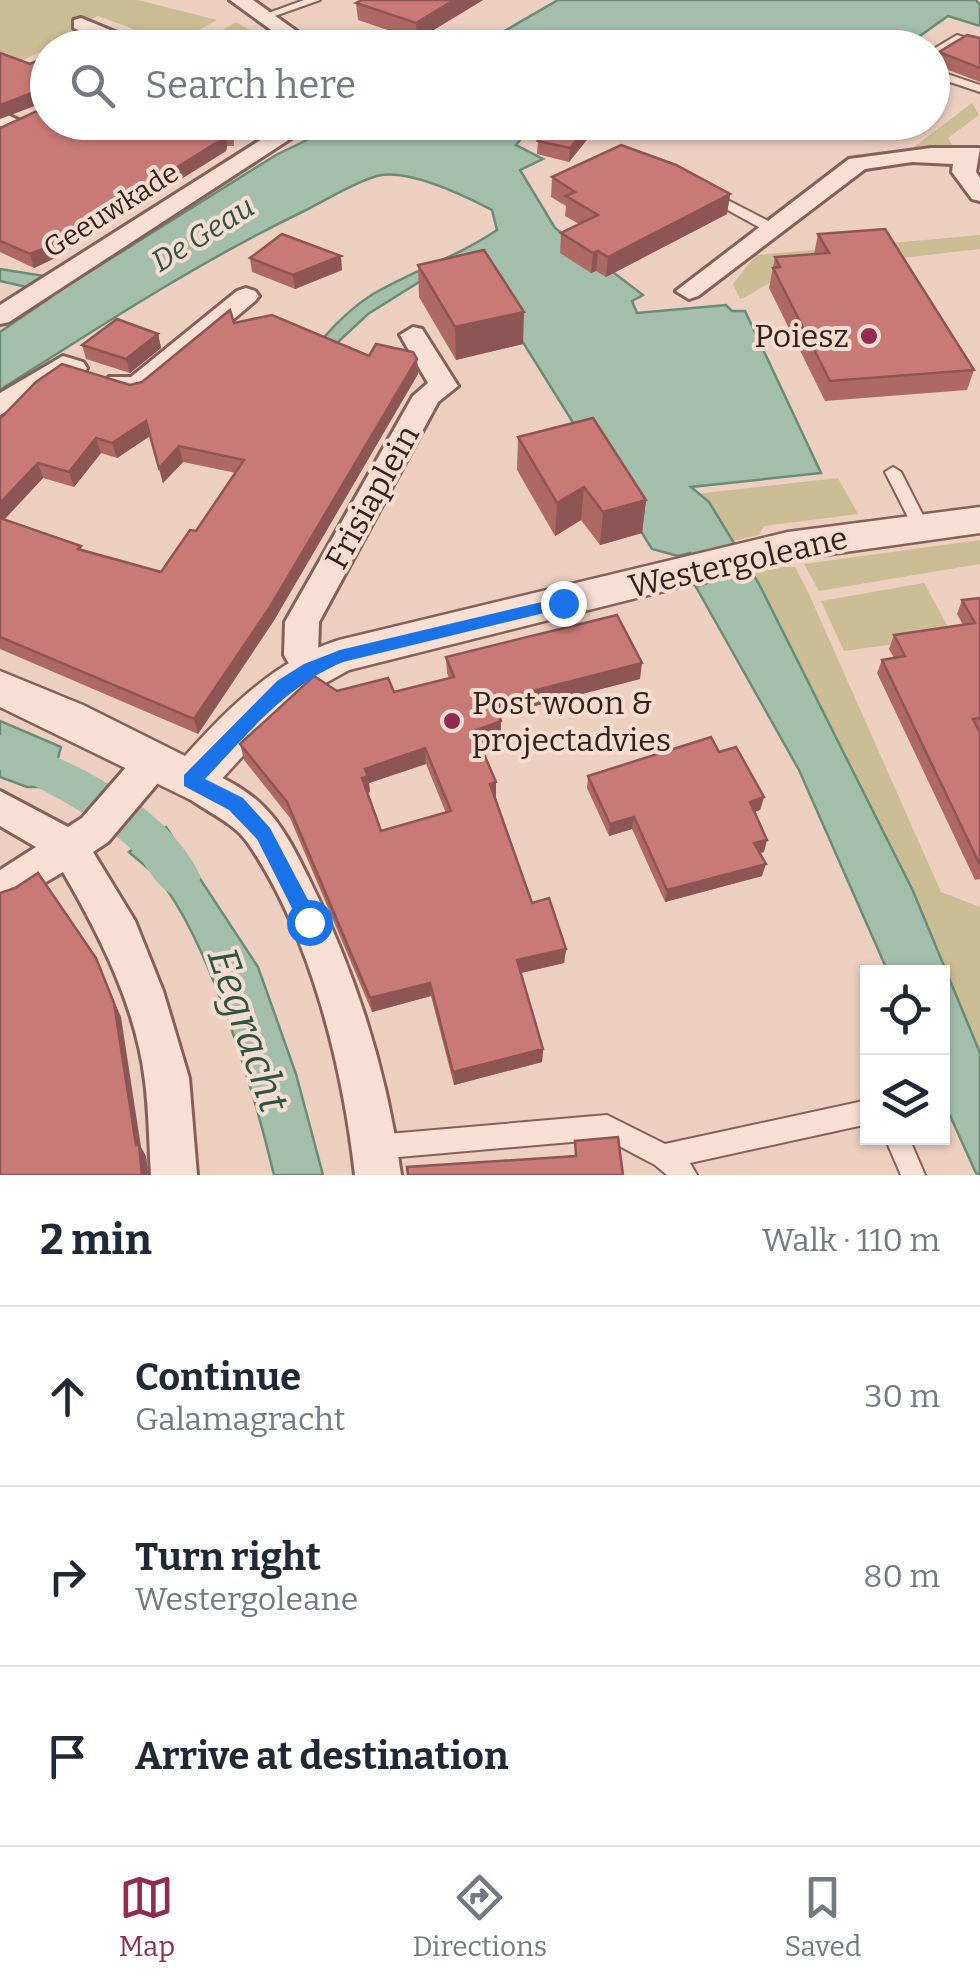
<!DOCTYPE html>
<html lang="en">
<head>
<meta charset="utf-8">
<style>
  body { margin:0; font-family:Bitter,serif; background:#f2f2f3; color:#1f2937 }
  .controls { position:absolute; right:30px; bottom:30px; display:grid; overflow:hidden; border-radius:0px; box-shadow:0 2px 8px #0004 }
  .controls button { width:90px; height:90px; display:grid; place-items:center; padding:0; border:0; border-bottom:2px solid #e0e1e3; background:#fff; color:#1f2937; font:50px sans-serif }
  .stop { position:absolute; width:30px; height:30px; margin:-22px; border:8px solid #1a73e8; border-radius:50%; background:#fff }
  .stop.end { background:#1a73e8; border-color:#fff; box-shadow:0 2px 10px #0008 }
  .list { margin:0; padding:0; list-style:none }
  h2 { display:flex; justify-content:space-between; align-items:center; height:130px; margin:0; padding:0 40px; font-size:42px }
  h2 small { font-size:32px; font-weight:400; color:#747a83 }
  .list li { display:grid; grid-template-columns:65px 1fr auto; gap:30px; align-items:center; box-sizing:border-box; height:180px; padding:0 40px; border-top:2px solid #e0e1e3 }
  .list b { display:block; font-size:38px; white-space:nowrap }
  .list p { margin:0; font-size:32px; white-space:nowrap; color:#747a83 }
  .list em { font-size:32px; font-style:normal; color:#747a83 }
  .icon { flex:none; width:55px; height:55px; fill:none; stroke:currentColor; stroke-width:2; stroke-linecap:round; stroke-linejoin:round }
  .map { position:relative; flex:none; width:980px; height:1175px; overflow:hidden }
  .search { position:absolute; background:#fff; box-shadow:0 2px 8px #0004; left:30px; right:30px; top:30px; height:110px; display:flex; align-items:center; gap:25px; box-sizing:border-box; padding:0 35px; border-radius:55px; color:#747a83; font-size:38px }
  .sheet { height:670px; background:#fff }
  nav { display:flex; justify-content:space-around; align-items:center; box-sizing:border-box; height:140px; border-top:2px solid #e0e1e3; background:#fff; font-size:28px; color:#747a83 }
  nav a { display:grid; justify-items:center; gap:5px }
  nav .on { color:#932a51 }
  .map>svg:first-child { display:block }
  .green { fill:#cabd94 }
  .water { fill:#a3bfac; stroke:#6a8c77; stroke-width:2.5 }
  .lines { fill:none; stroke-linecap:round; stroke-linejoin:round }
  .canal { fill:#a3bfac; fill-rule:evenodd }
  .service-casing { stroke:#856058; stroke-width:4 }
  .minor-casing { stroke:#856058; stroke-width:6 }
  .tertiary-casing { stroke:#856058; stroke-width:5 }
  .service { fill:#f8dfd3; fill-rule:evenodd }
  .minor { fill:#f8dfd3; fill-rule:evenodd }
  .tertiary { fill:#f8dfd3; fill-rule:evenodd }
  .wall { fill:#ae6965; fill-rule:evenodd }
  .shaded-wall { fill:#8d5553 }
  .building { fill:#ca7a76; stroke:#8d5553; stroke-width:2.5; fill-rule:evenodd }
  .route { fill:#1a73e8 }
  .poi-dot { fill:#932a51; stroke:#f4dccf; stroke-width:4 }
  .labels { text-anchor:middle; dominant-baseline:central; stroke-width:8; stroke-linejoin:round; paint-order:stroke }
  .far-street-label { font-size:28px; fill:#351f1c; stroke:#f4dccf }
  .far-water-label { font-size:30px; font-style:italic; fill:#2c5543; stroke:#f4dccf }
  .poi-label { font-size:32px; fill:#351f1c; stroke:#f4dccf; text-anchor:end }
  .street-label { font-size:32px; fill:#351f1c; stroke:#f4dccf }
  .near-water-label { font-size:42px; font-style:italic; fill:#2c5543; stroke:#f4dccf }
</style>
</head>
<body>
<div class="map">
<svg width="980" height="1175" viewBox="0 0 980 1175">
  <rect width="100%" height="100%" fill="#edcfc0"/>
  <g class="green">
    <polygon points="0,0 138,0 217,20 174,44 98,16 73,28 83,33 18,62 0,57"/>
    <polygon points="236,22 275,45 193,48"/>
    <polygon points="972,103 979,115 948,138 955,150 923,151 914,147"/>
    <polygon points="980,235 980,249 789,271 744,298 740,299 733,284 756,255"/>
    <polygon points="838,478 858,514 764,526 759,535 733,541 709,502 696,494"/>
    <polygon points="980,540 980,564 819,591 804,564"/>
    <polygon points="774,567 795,567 809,594 941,892 980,907 980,1053 913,891 750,572"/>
    <polygon points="924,583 953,636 844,651 821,601"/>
  </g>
  <g class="water">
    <polygon points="558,0 976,0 980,5 980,26 948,16 903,48 477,47"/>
    <path d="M342 123H534L516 145 543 159 520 170 555 228 643 295 632 301 637 313 726 305 732 311H745L821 473 691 487 709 502 759 584 913 891 980 1053V1175L976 1173 943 1100 942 972H888L799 770 696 587 707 583 690 553 678 556 652 549 476 267 424 279 368 314 279 397C306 359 333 319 373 294 414 270 457 257 497 230L492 210C465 196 408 168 377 176 352 183 325 201 302 212 195 264 99 327 0 390V332L51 297 49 292 0 281V269L75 281 276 155Z"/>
    <polygon points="0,721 61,747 54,773 41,787 27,787 0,777"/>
    <path d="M166 827 258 967 296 1074 323 1175H274C255 1095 210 941 158 878 150 869 139 861 129 852Z"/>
  </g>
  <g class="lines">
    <path class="canal" d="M0 735C73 760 167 804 201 877L194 891 178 897C155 888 151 870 135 853 109 824 37 785 0 770Z"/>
    <g class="service-casing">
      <g id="service">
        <polygon points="304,0 320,0 272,17 263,15"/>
        <polygon points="957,35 980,42 980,48 958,42 932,58 932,50"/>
        <polygon points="932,69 980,85 980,92 932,76"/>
        <polygon points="710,191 776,225 778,228 771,232 766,231 706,198 706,192"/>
        <polygon points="893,467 901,472 929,527 927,531 921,533 915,531 885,472"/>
        <polygon points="868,1100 868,1124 690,1163 697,1175 667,1175 655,1165 606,1139 376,1159 367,1156 364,1147 367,1138 376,1135 607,1115 665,1144"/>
        <polygon points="885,1138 909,1138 925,1175 901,1175"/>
      </g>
    </g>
    <g class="minor-casing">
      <g id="minor">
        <polygon points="230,0 253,0 320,48 296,48"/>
        <polygon points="81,18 144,44 147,48 119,48 74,28 74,20"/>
        <polygon points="0,111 26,124 15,131 0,126"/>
        <polygon points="289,122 316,122 9,322 0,324 0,305"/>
        <polygon points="931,148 980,148 976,172 980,178 980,201 972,199 952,172 953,164 912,162 865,169 698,296 689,299 676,291 849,159"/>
        <polygon points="246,288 255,291 259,296 255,301 145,394 135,397 109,389 105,383 109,377 131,377 237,291"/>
        <polygon points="413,327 422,329 458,386 438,402 319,622 318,653 327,669 322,679 310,682 298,679 284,655 285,622 413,396 428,383 400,335"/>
        <polygon points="63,356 83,362 87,368 83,374 67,375 0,415 0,393"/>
        <path d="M155 745 168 749 173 760 168 771 108 842 93 852 135 921 163 991 189 1078 197 1175H151C149 1144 149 1112 145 1081 136 1006 100 936 63 872L0 909V870L36 847 0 826V791L68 827 82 818 142 749Z"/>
        <path d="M191 765C217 774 244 787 264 807 283 826 296 853 308 877 355 971 387 1071 401 1175H355C343 1067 310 933 248 843 229 815 185 805 173 781L178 770Z"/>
      </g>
    </g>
    <g class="tertiary-casing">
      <path id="tertiary" d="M980 507V533L788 560 349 670 311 691 274 722 207 795 191 800 0 707V671L83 705 185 756C228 708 276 660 339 640L788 532Z"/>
    </g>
    <use href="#service" class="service"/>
    <use href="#minor" class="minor"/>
    <use href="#tertiary" class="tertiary"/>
  </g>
  <g class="wall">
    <polygon points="483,0 417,40 358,20 356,3"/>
    <polygon points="980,38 980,82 935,65 939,52"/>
    <polygon points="0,53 233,133 234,146 227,146 226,151 53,259 34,268 0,252 0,128 46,107 46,101"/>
    <polygon points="844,122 894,122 877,135"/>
    <polygon points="589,137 569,162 537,154 538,141"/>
    <polygon points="552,177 730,194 727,214 606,277 596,271 591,273 560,253 561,233 579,224 565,216 566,206 551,197"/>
    <polygon points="818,234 974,370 967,390 825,401 769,288 775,257 814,254"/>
    <polygon points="250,258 342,270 295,289 252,272"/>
    <polygon points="418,265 523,344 456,360 419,297"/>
    <path d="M234 323 369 356 417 359 418 374 273 622 198 734 0 649V419L142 382ZM150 436 163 483 183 462 236 473 196 531 161 572 82 550 5 519 43 478 74 487 101 453 117 458Z"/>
    <polygon points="158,334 161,348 130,373 86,359 82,345"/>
    <polygon points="518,437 646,500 642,533 600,545 581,520 555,536 517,470"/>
    <polygon points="980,598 980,730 979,730 980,733 980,879 975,880 877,673 882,660 894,658 889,649 894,635 963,625 957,614 962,600"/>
    <path d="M446 657 640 679 499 715 501 737 480 744 496 782 495 798 532 903 566 949 564 963 521 973 543 1049 542 1062 454 1085 431 996 372 1012 290 818 244 760 240 744 337 691 394 692 449 678 447 673ZM426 764 446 813 381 831 367 793 370 792 369 783Z"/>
    <polygon points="719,752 764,797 760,810 754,812 764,852 760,853 762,876 665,902 632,829 609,836 587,788 588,776"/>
  </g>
  <g class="shaded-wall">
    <polygon points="454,0 483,0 417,40 416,23"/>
    <polygon points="48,87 48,101 0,119 0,105"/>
    <polygon points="231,122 251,122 233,133 234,146"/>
    <polygon points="880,122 894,122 877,135"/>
    <polygon points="590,124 589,137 569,162 570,148"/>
    <polygon points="225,133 227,146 226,151 53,259 34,268 30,254"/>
    <polygon points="730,194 727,214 606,277 608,257"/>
    <polygon points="598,251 596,271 591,273 593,253"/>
    <polygon points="341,256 342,270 295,289 293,275"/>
    <polygon points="524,312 523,344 456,360 455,327"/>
    <polygon points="158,334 161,348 130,373 126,359"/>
    <polygon points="417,359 418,374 273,622 198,734 194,719"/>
    <polygon points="146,421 150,436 117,458 112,443"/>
    <polygon points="96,438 101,453 74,487 69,472"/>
    <polygon points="179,446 183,462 163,483 159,468"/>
    <polygon points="38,463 43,478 0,524 0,503"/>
    <polygon points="584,487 581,520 555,536 557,503"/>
    <polygon points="646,500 642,533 600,545 603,512"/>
    <polygon points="642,663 640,679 493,717 493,701"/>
    <polygon points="501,721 501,737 474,746 474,731"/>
    <polygon points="425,748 426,764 369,783 370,792 364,794 362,778 365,769"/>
    <polygon points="496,782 496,798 490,800 490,784"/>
    <polygon points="764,797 760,810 747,815 750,802"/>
    <polygon points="634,817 632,829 609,836 610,824"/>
    <polygon points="767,840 764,852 751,855 754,843"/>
    <polygon points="766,864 762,876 665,902 667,890"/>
    <polygon points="566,949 564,963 516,974 517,960"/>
    <polygon points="96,958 121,1017 141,1147 146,1156 149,1175 142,1175"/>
    <polygon points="430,983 431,996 372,1012 370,998"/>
    <polygon points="543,1049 542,1062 454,1085 453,1072"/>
  </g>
  <g class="building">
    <polygon points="362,0 454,0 416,23 356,3"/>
    <polygon points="99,32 140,48 66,48"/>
    <polygon points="967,35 980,38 980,68 939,52"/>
    <polygon points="0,53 30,64 48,56 48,87 0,105"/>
    <polygon points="48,88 48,122 231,122 232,133 225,133 224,138 50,246 30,254 0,241 0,128 46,107"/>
    <polygon points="554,122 583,122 590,124 570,148 538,141"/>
    <polygon points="621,145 676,165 730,194 608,257 598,251 593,253 561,233 598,215 566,196 575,192 552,177"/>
    <polygon points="885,229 974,370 830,381 773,268 780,267 775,257 829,253 818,234"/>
    <polygon points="282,234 341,256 293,275 250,258"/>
    <polygon points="484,250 524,312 455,327 418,265"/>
    <polygon points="230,310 234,323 272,315 369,356 376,344 413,352 417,359 270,607 194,719 0,637 0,518 81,546 78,549 161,572 190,530 196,531 244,460 179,446 159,468 146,421 112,443 96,438 69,472 38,463 0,503 0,419 36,382 62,364 130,385 142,382"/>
    <polygon points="117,319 158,334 126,359 82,345"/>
    <polygon points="593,418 646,500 603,512 584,487 557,503 518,437"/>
    <polygon points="980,598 980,718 973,719 980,733 980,865 882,660 905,656 894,635 975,623 962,600"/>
    <path d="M617 615 642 663 493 701 501 721 474 731 496 782 490 784 532 903 549 898 566 949 517 960 543 1049 453 1072 430 983 370 998 287 802 240 744 314 676 337 691 388 678 394 692 454 677 446 657ZM425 748 451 811 381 831 362 778 368 776 365 769Z"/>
    <polygon points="711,737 719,752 736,747 764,797 750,802 767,840 754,843 766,864 667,890 634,817 610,824 588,776"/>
    <polygon points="38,873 96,958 114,1003 136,1145 139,1144 142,1175 0,1175 0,893 15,888"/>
    <polygon points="618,1137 623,1175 408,1175 407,1167 576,1156 575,1141"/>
  </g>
  <path class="route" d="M563 597 571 603 569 607 343 662C285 686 247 735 205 779L243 798 270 828 316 915V928H302L257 839 229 810 184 786V775L277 681 304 664 340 650Z"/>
  <g class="poi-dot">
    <circle cx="869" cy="336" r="10"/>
    <circle cx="452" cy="721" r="10"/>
  </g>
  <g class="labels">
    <g class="far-street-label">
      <text transform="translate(111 210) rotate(-32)">Geeuwkade</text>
    </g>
    <g class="far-water-label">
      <text transform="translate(203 234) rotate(-32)">De Geau</text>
    </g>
    <g class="poi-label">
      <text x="849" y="336">Poiesz</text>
      <text x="472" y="703" text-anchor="start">Post woon &amp;<tspan x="472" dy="37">projectadvies</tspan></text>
    </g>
    <g class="street-label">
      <text transform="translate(372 497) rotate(-61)">Frisiaplein</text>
      <text transform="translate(738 562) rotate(-13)">Westergoleane</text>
    </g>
    <g class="near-water-label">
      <text transform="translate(248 1030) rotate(71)">Eegracht</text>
    </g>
  </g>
</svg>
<div class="controls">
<button><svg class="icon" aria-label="locate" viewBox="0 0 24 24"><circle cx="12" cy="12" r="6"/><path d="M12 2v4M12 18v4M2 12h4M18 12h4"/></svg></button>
<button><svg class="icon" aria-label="layers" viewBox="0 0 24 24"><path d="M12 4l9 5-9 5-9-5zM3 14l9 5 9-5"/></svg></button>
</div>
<div class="stop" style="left:309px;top:922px"></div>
<div class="stop end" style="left:563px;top:603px"></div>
<div class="search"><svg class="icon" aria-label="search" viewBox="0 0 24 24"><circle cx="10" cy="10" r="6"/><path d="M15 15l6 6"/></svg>Search here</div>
</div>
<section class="sheet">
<h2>2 min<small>Walk · 110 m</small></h2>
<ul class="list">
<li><svg class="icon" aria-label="ahead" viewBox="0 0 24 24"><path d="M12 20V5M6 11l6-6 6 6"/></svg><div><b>Continue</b><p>Galamagracht</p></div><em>30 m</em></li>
<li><svg class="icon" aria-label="right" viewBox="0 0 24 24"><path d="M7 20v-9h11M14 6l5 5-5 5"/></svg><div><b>Turn right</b><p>Westergoleane</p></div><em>80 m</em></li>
<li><svg class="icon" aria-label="arrive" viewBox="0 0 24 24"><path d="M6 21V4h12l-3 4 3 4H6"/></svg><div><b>Arrive at destination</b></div></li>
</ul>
</section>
<nav>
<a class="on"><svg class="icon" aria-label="map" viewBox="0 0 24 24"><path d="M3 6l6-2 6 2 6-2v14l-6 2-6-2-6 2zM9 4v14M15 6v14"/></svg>Map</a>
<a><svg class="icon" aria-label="directions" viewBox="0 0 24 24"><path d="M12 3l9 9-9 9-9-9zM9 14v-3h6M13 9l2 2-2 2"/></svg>Directions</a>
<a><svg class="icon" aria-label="saved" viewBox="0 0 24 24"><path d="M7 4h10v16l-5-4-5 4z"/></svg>Saved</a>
</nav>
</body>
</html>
